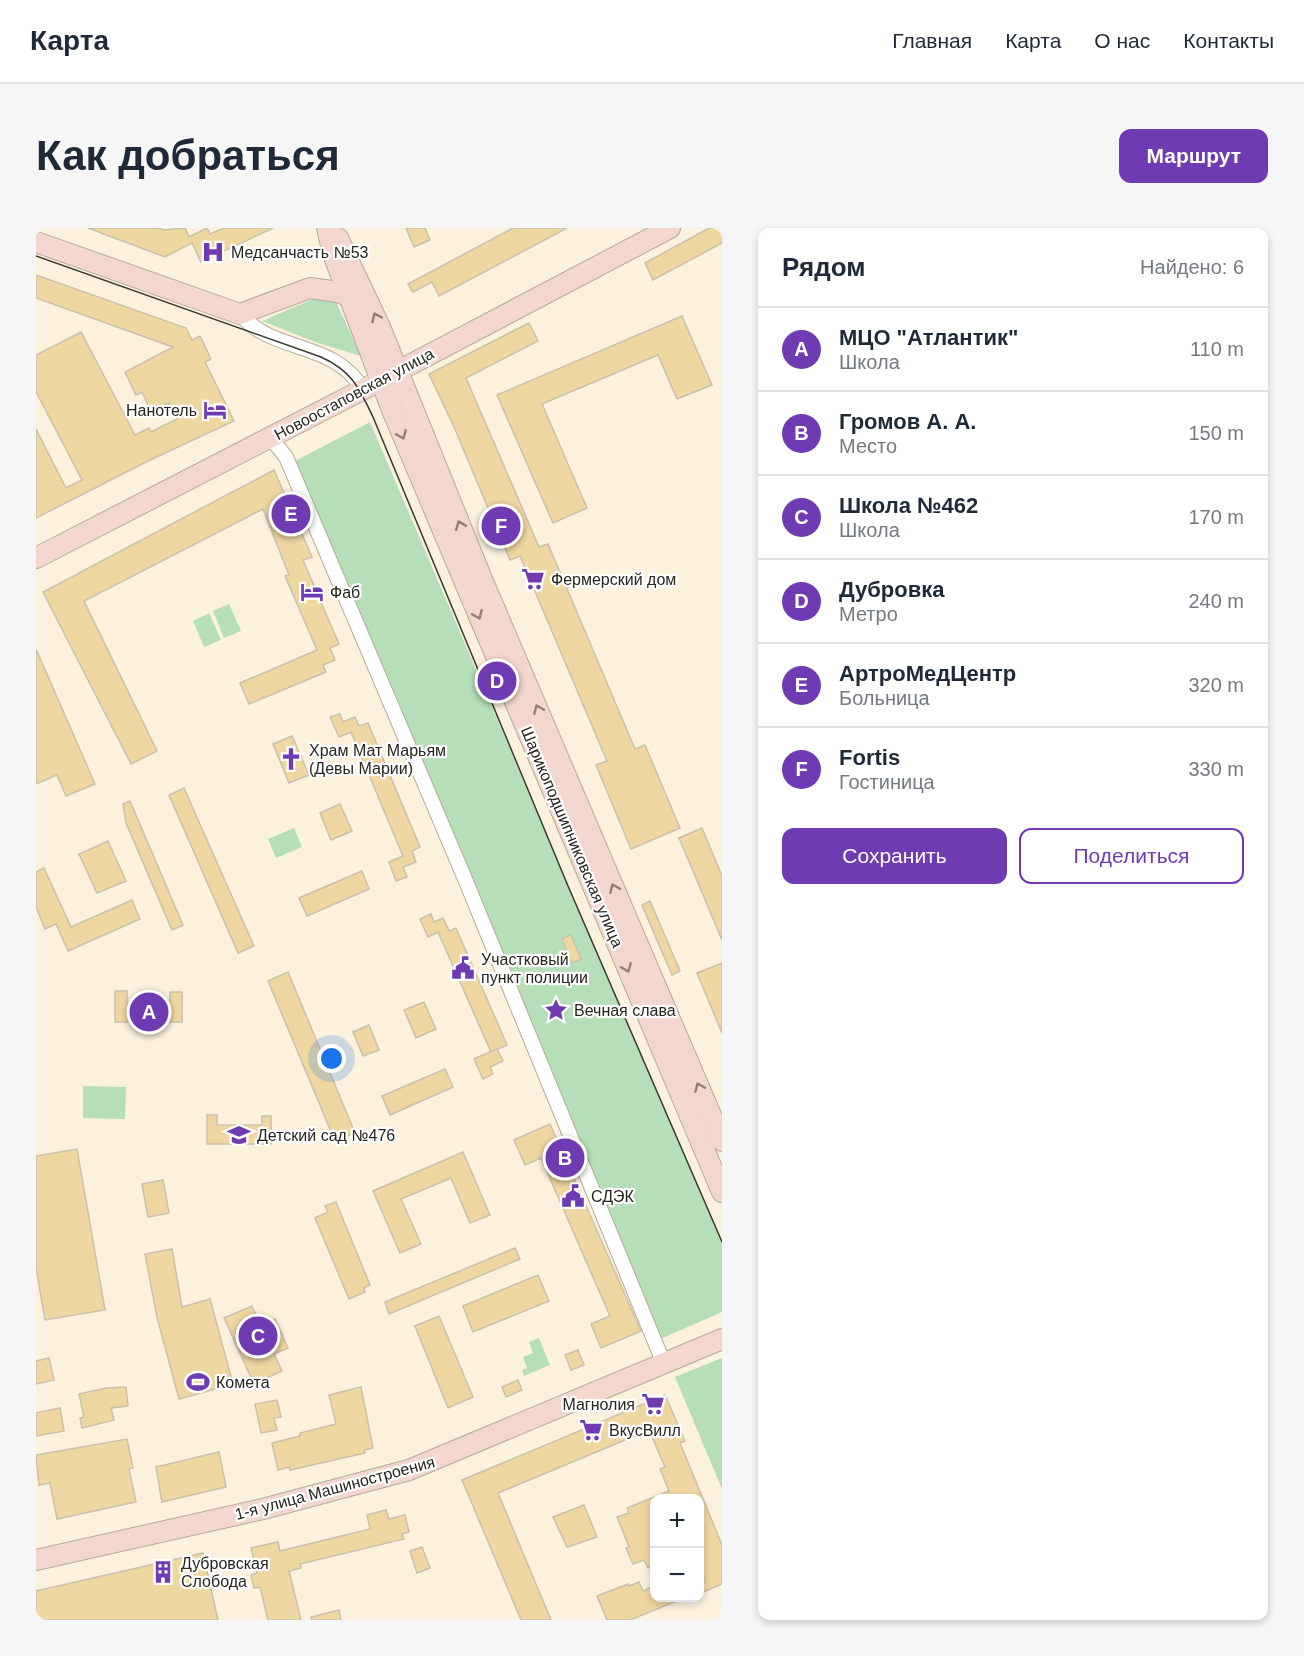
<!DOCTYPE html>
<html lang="ru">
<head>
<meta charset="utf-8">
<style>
  body { margin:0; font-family:Helvetica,sans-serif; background:#f6f6f7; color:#1f2937 }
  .controls { position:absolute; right:18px; bottom:18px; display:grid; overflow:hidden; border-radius:12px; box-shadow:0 3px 9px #0003 }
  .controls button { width:54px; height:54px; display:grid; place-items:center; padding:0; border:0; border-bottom:2px solid #e0e1e3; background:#fff; color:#1f2937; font:30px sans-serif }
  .you { position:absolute; left:296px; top:831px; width:21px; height:21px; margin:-15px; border:4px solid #fff; border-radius:50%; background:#1a73e8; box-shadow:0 0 0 9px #1a73e833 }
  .badge { display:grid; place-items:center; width:39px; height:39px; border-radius:50%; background:#6e3bb2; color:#fff; font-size:20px; font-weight:700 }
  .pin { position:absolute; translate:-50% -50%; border:3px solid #fff; box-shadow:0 2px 6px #0006 }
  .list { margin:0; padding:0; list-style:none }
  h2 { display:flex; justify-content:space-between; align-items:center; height:78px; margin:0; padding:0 24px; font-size:26px }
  h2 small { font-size:20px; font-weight:400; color:#747a83 }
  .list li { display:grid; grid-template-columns:39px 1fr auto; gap:18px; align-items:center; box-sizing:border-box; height:84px; padding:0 24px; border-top:2px solid #e0e1e3 }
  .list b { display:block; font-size:22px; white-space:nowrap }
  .list p { margin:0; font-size:20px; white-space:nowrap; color:#747a83 }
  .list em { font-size:20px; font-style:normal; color:#747a83 }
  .actions { display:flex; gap:12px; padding:18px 24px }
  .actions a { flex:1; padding:14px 0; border:2px solid #6e3bb2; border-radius:12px; text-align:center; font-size:21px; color:#6e3bb2 }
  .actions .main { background:#6e3bb2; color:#fff }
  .map { position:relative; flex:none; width:686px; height:1392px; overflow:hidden; border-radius:12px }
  header { display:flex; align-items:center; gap:36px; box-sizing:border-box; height:84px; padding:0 30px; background:#fff; border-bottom:2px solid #e0e1e3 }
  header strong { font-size:28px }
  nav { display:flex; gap:33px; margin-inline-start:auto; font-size:21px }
  .intro { display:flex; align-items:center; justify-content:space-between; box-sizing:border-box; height:144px; padding:0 36px }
  h1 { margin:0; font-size:42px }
  .button { padding:15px 27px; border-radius:12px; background:#6e3bb2; color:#fff; font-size:21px; font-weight:700 }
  main { display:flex; gap:36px; padding:0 36px }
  aside { flex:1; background:#fff; border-radius:12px; box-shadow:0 3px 9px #0003 }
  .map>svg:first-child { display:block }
  .green { fill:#b6deb9 }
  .building { fill:#efd7a1; stroke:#cac1ad; stroke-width:1.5 }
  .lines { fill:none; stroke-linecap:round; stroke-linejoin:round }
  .street-casing { stroke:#b4ab97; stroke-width:16 }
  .secondary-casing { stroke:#b4ab97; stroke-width:22 }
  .street { stroke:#fff; stroke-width:14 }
  .secondary { stroke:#f3d7cf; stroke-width:20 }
  .tram { stroke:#3d3930; stroke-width:1.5 }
  .oneway { stroke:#8e7e76 }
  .labels { text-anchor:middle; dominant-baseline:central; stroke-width:4.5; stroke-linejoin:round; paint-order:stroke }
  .poi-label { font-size:16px; fill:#28251d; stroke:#fff; text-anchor:start }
  .street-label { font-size:16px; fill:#28251d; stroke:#fff }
</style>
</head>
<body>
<header>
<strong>Карта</strong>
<nav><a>Главная</a><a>Карта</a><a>О нас</a><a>Контакты</a></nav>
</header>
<div class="intro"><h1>Как добраться</h1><a class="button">Маршрут</a></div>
<main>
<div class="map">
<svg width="686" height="1392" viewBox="0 0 686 1392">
  <rect width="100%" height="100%" fill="#fbf1dd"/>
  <g class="green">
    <polygon points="282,69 297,71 300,74 325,128 282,115 226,93"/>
    <polygon points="334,194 686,1016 686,1084 622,1112 259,233"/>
    <polygon points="193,376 205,403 188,410 177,383"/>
    <polygon points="173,385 185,412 168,419 157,393"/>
    <polygon points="258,600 266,619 240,630 232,611"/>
    <polygon points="47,858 90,859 89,891 47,890"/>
    <polygon points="503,1110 514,1137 488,1148 486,1142 491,1140 487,1129 497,1125 493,1114"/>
    <polygon points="686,1130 686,1261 639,1149"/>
  </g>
  <g class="building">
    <polygon points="52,0 123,0 128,2 149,0 153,9 171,0 174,6 188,0 237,0 165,34 156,15 129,29"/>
    <polygon points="370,0 389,0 394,12 378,19"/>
    <polygon points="477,0 531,0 403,68 396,54 377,64 372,56"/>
    <polygon points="673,0 686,0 686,15 617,52 609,35"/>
    <polygon points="0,47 150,100 156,112 164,108 175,131 169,134 198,193 112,233 0,290 0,201 30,260 46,252 0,164 0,127 45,104 99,207 113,200 115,204 141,191 133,175 115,183 106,164 100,167 89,144 137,119 0,70"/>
    <polygon points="646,88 676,157 641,171 622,127 506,176 551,280 517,295 461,167"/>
    <polygon points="493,95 502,113 430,150 503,319 512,316 599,521 609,517 644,600 595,621 560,537 571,533 484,328 474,332 418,199 393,146"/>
    <polygon points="238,242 276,329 267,332 303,416 294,420 299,432 287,437 290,444 213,476 204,455 281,422 249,348 253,347 227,281 48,373 121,523 95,536 7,364"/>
    <polygon points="0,421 59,556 30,568 21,547 0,556"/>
    <polygon points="304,486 307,494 319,489 323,498 332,495 384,619 376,623 380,634 367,639 371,649 360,653 353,634 367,628 315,504 303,509 294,489"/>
    <polygon points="256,508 273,547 253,555 237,516"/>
    <polygon points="148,560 218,718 202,725 133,567"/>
    <polygon points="94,573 147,697 136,702 90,595 87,576"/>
    <polygon points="304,576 316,603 295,612 284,585"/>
    <polygon points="666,600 686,648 686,712 643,610"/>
    <polygon points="72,613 90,653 61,665 43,626"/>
    <polygon points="8,640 35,699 96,672 104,691 32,723 20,696 9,701 0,679 0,644"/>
    <polygon points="326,643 333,661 271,688 263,670"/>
    <polygon points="614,673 644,743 636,747 606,677"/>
    <polygon points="395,686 398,694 407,690 413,703 420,700 471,817 455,824 402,704 392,709 384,691"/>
    <polygon points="535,707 545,731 536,735 526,711"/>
    <polygon points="686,735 686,805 661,745"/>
    <polygon points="252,744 319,905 299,913 232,753"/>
    <polygon points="79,763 91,763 91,775 134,774 134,764 146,764 146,794 79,794"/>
    <polygon points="388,774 400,801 380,810 368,782"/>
    <polygon points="333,797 343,822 327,828 317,804"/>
    <polygon points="461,821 467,833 454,839 457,846 447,851 438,831"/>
    <polygon points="409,841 417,859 354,887 346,868"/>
    <polygon points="171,887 181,887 181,897 226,897 226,888 235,888 235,916 171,916"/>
    <polygon points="514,896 605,1103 565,1120 555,1096 574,1088 505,930 489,937 478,912"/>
    <polygon points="41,921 69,1082 9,1092 0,1039 0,928"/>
    <polygon points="427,924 454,987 434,995 415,950 365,971 385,1016 364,1025 337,963"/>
    <polygon points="127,952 133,985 112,989 106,956"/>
    <polygon points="300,974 334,1057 328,1060 329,1064 313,1071 279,990 292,984 289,978"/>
    <polygon points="479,1020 484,1031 353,1086 349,1074"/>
    <polygon points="136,1021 146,1079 174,1071 197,1156 143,1171 121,1089 109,1026"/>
    <polygon points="502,1047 513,1073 437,1104 427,1078"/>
    <polygon points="216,1078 225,1097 239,1091 252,1120 238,1126 246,1143 218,1156 188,1090"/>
    <polygon points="403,1088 437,1169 412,1180 379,1098"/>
    <polygon points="542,1122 548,1137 535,1142 529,1127"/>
    <polygon points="13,1130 18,1152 0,1156 0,1133"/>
    <polygon points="482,1152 486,1162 470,1169 466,1159"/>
    <polygon points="90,1159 92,1178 75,1180 78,1192 46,1200 44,1190 48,1189 43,1166 70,1160"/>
    <polygon points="325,1159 337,1220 328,1222 329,1225 254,1242 253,1239 242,1242 236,1215 264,1208 264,1205 300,1196 293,1167"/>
    <polygon points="629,1167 649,1213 644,1215 686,1317 686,1356 663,1366 663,1356 670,1353 663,1337 663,1270 618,1270 618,1337 612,1340 608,1332 597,1336 590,1320 593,1319 581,1289 593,1285 591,1280 633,1263 624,1241 629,1239 613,1202 462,1265 515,1392 485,1392 426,1252"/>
    <polygon points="241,1172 245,1189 238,1190 241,1202 225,1205 219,1176"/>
    <polygon points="24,1180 28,1203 0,1208 0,1185"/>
    <polygon points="91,1211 97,1240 93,1241 100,1274 21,1291 14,1255 3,1257 0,1227"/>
    <polygon points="183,1224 190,1259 126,1274 120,1239"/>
    <polygon points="548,1277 561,1309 531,1319 517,1289"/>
    <polygon points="350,1282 353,1291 369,1287 373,1304 366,1306 368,1311 264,1336 265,1340 253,1343 265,1392 232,1392 224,1359 218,1360 215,1347 221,1345 215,1320 242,1314 244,1323 334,1301 331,1287"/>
    <polygon points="386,1319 394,1340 381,1345 374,1323"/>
    <polygon points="167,1325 182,1392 0,1392 0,1363"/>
    <polygon points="603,1354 607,1363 618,1358 618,1370 648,1370 594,1392 571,1392 561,1368 592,1356 593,1358"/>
    <polygon points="303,1382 305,1392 276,1392 275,1389"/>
  </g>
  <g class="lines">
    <g class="street-casing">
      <g id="street">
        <path d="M204 86C237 126 299 112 327 162"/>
        <polyline points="234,209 250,229 429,651 628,1136"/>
      </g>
    </g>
    <g class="secondary-casing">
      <g id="secondary">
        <polyline points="291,0 297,26 356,182 686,964"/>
        <polyline points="302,10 344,99 446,351 686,913"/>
        <polyline points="0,14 204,86 274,60 302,64 312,68"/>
        <polyline points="0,330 330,160 634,0"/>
        <polyline points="0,1332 227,1281 373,1242 686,1111"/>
      </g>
    </g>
    <use href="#street" class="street"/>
    <use href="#secondary" class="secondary"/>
    <path class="tram" d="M0 28 285 129C316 143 323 160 337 189L532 658 686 1014"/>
  </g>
  <defs><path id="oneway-chevron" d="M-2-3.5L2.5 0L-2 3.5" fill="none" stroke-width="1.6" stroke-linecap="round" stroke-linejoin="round" transform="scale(1.5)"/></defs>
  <g class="oneway">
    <use href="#oneway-chevron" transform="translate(340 89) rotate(-115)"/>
    <use href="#oneway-chevron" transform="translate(366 207) rotate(67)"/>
    <use href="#oneway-chevron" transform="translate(424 297) rotate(-112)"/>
    <use href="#oneway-chevron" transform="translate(442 387) rotate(67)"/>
    <use href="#oneway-chevron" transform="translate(502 481) rotate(-113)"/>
    <use href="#oneway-chevron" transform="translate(578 660) rotate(-113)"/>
    <use href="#oneway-chevron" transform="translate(591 740) rotate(67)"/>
    <use href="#oneway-chevron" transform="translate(663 859) rotate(-113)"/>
  </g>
  <defs>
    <g id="hospital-bare" transform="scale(1.8)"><path d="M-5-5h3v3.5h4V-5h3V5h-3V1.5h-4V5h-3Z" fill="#6e3bb2" stroke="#fff" stroke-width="2.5" paint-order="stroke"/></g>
    <g id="hotel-bare" transform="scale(1.8)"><path d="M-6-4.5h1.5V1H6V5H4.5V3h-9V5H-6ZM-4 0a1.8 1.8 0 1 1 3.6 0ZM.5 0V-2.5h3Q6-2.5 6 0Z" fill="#6e3bb2" stroke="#fff" stroke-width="2.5" paint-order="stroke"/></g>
    <g id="supermarket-bare" transform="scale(1.8)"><path d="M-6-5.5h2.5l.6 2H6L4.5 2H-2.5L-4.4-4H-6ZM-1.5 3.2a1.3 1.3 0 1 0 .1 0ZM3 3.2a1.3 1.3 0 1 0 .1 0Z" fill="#6e3bb2" stroke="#fff" stroke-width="2.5" paint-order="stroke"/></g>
    <g id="church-bare" transform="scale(1.8)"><path d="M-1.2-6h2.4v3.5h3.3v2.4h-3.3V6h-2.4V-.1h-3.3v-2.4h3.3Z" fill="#6e3bb2" stroke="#fff" stroke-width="2.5" paint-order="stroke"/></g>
    <g id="civic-bare" transform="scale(1.8)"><path d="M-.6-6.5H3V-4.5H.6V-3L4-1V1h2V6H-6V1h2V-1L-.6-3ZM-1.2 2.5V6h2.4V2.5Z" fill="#6e3bb2" stroke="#fff" stroke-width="2.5" paint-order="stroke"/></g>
    <g id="sight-bare" transform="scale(1.8)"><path d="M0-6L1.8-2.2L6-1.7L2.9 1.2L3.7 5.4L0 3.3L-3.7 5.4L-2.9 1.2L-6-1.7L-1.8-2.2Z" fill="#6e3bb2" stroke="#fff" stroke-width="2.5" paint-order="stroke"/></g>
    <g id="school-bare" transform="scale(1.8)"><path d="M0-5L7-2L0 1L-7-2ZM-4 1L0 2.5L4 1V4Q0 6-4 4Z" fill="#6e3bb2" stroke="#fff" stroke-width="2.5" paint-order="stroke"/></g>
    <g id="stadium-bare" transform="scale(1.8)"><path d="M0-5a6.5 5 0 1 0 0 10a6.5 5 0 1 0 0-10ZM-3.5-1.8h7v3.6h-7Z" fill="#6e3bb2" stroke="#fff" stroke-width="2.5" paint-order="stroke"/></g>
    <g id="building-bare" transform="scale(1.8)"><path d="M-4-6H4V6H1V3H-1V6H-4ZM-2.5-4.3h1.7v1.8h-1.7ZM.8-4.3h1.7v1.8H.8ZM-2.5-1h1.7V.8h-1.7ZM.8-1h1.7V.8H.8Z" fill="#6e3bb2" stroke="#fff" stroke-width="2.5" paint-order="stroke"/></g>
  </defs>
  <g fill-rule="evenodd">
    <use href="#hospital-bare" x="177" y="24"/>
    <use href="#hotel-bare" x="179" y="182"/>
    <use href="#supermarket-bare" x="497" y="351"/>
    <use href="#hotel-bare" x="276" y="364"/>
    <use href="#church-bare" x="255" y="531"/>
    <use href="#civic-bare" x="427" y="740"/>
    <use href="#sight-bare" x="520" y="782"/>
    <use href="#school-bare" x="203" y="907"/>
    <use href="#civic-bare" x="537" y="968"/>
    <use href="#stadium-bare" x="162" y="1154"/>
    <use href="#supermarket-bare" x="617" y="1176"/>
    <use href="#supermarket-bare" x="555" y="1202"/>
    <use href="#building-bare" x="127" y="1344"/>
  </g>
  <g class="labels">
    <g class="poi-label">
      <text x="195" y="24">Медсанчасть №53</text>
      <text x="161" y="182" text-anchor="end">Нанотель</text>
      <text x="515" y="351">Фермерский дом</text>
      <text x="294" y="364">Фаб</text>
      <text x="273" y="522">Храм Мат Марьям<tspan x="273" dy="18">(Девы Марии)</tspan></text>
      <text x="445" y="731">Участковый<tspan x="445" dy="18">пункт полиции</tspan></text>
      <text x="538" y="782">Вечная слава</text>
      <text x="221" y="907">Детский сад №476</text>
      <text x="555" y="968">СДЭК</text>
      <text x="180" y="1154">Комета</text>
      <text x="599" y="1176" text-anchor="end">Магнолия</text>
      <text x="573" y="1202">ВкусВилл</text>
      <text x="145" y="1335">Дубровская<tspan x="145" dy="18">Слобода</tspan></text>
    </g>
    <g class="street-label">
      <text transform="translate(318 166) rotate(-28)">Новоостаповская улица</text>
      <text transform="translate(536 609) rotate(67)">Шарикоподшипниковская улица</text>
      <text transform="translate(299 1260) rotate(-15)">1-я улица Машиностроения</text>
    </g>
  </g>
</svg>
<div class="controls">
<button>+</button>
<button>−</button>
</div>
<div class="you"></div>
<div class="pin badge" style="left:113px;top:784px">A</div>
<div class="pin badge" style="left:529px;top:930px">B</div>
<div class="pin badge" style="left:222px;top:1108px">C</div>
<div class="pin badge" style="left:461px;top:453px">D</div>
<div class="pin badge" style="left:255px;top:286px">E</div>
<div class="pin badge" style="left:465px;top:298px">F</div>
</div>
<aside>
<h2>Рядом<small>Найдено: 6</small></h2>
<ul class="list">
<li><span class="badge">A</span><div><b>МЦО &quot;Атлантик&quot;</b><p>Школа</p></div><em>110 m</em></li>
<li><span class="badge">B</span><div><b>Громов А. А.</b><p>Место</p></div><em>150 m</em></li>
<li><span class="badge">C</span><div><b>Школа №462</b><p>Школа</p></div><em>170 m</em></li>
<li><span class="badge">D</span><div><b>Дубровка</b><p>Метро</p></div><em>240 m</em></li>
<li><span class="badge">E</span><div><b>АртроМедЦентр</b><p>Больница</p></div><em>320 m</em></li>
<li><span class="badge">F</span><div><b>Fortis</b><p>Гостиница</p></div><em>330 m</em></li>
</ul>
<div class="actions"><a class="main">Сохранить</a><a>Поделиться</a></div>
</aside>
</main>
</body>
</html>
